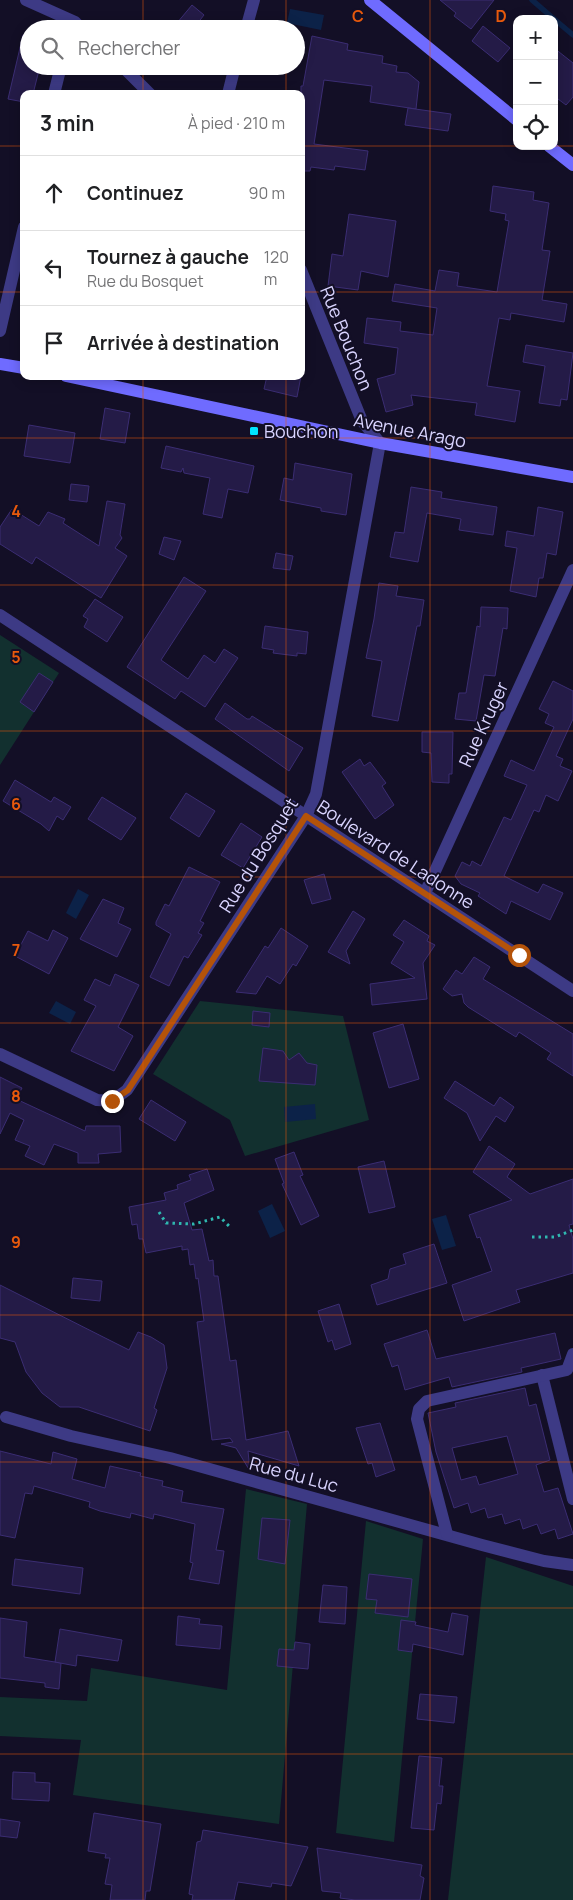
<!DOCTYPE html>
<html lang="fr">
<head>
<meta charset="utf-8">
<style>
  body { margin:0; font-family:Manrope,sans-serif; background:#f2f2f2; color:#202124 }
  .controls { position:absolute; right:15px; top:15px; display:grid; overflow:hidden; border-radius:10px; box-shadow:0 2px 12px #0003 }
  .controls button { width:45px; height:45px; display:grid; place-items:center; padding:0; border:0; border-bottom:1px solid #e0e0e0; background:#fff; color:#202124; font:25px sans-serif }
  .stop { position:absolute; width:15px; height:15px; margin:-11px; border:4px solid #b45309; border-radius:50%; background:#fff }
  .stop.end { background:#b45309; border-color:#fff; box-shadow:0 1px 5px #0008 }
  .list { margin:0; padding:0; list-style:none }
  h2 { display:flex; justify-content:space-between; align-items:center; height:65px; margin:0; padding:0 20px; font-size:21px }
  h2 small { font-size:16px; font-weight:400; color:#757577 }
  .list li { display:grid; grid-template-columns:32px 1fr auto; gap:15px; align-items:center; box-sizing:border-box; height:75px; padding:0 20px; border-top:1px solid #e0e0e0 }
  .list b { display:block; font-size:19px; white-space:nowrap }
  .list p { margin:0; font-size:16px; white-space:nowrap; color:#757577 }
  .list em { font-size:16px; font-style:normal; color:#757577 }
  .icon { flex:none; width:28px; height:28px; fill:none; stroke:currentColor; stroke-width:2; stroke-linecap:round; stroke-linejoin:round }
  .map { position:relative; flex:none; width:573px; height:1900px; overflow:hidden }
  .search { position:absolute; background:#fff; box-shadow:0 2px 12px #0003; left:20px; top:20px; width:285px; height:55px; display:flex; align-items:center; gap:12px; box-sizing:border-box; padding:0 18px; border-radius:28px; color:#757577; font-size:19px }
  .panel { position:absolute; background:#fff; box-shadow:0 2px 12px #0003; left:20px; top:90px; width:285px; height:290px; border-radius:10px }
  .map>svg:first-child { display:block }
  .green { fill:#12302f }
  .water { fill:#0c2248 }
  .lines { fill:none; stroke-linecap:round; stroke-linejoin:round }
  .stream { stroke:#0c2248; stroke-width:5.5 }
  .building { fill:#241b47; stroke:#3b2d73; fill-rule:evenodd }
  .path { stroke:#2fb8b0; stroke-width:3; stroke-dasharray:2.5 4; stroke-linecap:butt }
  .street { stroke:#3d3a85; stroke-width:12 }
  .secondary { stroke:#6f6bff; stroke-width:12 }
  .route { stroke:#b45309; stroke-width:6 }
  .grid { fill:none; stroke:#e8590c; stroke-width:1; stroke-opacity:0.55 }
  .poi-dot { fill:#00e5ff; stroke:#130f26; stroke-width:2 }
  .labels { text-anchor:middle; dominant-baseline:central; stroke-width:4; stroke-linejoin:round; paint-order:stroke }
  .street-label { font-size:18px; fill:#d9d4ff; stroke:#130f26 }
  .poi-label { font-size:18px; fill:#d9d4ff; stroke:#130f26; text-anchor:start }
  .grid-label { font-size:16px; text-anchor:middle; font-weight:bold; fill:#e8590c; stroke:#130f26; stroke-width:4; stroke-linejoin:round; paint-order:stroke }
</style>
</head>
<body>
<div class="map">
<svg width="573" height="1900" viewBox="0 0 573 1900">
  <rect width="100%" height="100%" fill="#130f26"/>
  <g class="green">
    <polygon points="0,635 59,673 0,765"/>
    <polygon points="200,1001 343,1016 369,1120 245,1156 230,1120 153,1074"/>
    <polygon points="246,1489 307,1504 279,1824 73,1795 81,1740 0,1736 0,1697 87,1701 91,1668 227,1690"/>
    <polygon points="366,1521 423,1539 394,1842 336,1833"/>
    <polygon points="486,1557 573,1586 573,1900 448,1900"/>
  </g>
  <g class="water">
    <polygon points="290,9 324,15 321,30 287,23"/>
    <polygon points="78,889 89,895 76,919 66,913"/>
    <polygon points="56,1001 76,1012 70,1024 49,1013"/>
    <polygon points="315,1104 316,1119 285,1122 284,1107"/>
    <polygon points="272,1204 285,1231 270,1238 258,1211"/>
    <polygon points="446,1215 456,1246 442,1250 432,1219"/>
  </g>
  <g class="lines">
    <g class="stream">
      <polyline points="532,0 554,19"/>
      <polyline points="554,19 573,35"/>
    </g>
  </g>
  <g class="building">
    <polygon points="440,0 494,0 471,29 454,16 456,13"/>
    <polygon points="192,5 204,15 193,29 172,29"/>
    <polygon points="483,26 510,48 498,62 472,41"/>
    <polygon points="23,35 29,35 29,66 40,66 33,94 24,94 24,102 8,99"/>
    <polygon points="312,36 348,44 347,50 383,56 382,63 397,66 396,72 408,73 419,82 416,109 370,102 372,86 324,80 314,144 368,151 365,170 335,166 334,170 311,167 310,171 301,171 301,86 303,86"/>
    <polygon points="554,48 573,63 573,97 566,105 554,96"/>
    <polygon points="408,108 451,114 448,131 405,125"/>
    <polygon points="493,186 534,192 533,200 549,203 542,250 550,251 542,300 567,304 564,322 511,313 510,320 499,318 487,386 520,391 515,422 475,415 477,403 411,395 413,405 386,412 377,379 395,374 398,348 364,343 367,318 401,322 400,331 433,335 437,308 392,301 395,284 435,291 439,270 459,273 457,286 497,292 509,221 505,220 506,214 490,211"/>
    <polygon points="349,214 396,221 388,277 361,271 358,290 328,286 332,254 343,256"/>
    <polygon points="526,345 573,353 567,400 561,399 560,406 539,403 545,366 523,362"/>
    <polygon points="267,376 301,376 297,397 264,389"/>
    <polygon points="105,408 130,413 125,443 100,439"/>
    <polygon points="29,425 75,433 70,463 24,456"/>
    <polygon points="166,446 254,466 248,493 228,489 222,518 203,514 210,478 184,473 183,468 181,472 161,468"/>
    <polygon points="295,463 352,474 346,515 321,511 321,508 280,500 284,478 293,480"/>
    <polygon points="71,484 89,486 87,502 69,500"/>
    <polygon points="411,487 442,492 441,498 497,507 493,535 459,530 461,519 427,513 418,562 390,557 395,532 404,533"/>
    <polygon points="107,501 125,504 120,535 122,538 115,548 127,556 101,598 36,557 32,564 0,544 0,527 12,509 39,526 48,512 65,519 63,523 99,546"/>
    <polygon points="538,507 563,512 556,555 547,553 543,578 539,578 536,597 510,591 517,548 505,546 507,531 534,536"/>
    <polygon points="164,537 181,541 174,560 159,554"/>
    <polygon points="276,553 293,556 290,570 273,568"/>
    <polygon points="184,577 206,591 161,660 188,679 204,655 215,663 224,649 238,658 205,707 181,691 175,699 127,667"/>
    <polygon points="379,583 398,586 396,596 424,600 420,626 417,626 398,721 372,716 382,661 366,658 374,619"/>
    <polygon points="95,599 123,617 107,642 84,627 88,619 83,616"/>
    <polygon points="481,607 508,608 507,629 503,628 495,676 484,675 476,721 455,719 459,693 466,693 477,626 480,627"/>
    <polygon points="265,626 308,632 306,654 297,653 297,656 273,653 274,650 262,648"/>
    <polygon points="39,673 53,682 34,712 20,702"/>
    <polygon points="553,681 573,691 573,719 556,756 563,759 560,766 572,771 558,801 546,795 539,812 534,810 504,876 538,893 543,884 563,893 550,920 511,901 506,914 478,896 480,893 461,884 455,876 462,862 470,866 472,861 481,866 504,817 511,820 527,785 504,776 511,760 534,771 554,727 545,723 549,714 539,709"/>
    <polygon points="225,703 247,719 250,719 252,716 303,748 289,771 215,719"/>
    <polygon points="422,732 453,732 452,774 449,774 449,783 432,782 431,753 422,752"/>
    <polygon points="360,759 364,766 370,762 386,783 382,786 394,805 375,819 342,772"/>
    <polygon points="15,780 51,802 54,797 71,807 63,820 57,816 49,831 41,824 3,801"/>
    <polygon points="186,793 215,811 199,837 170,818"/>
    <polygon points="102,797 136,818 121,840 88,819"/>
    <polygon points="241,823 262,837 243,868 221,855"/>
    <polygon points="189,867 220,882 200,921 204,923 198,933 202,935 188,958 184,956 169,986 150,977 171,934 156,925 156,922 165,904 169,906"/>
    <polygon points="324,874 331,899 312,904 304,880"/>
    <polygon points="103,899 124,908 118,923 131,929 117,957 80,939"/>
    <polygon points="353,911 365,919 346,951 350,964 328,952"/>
    <polygon points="404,920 429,936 427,941 435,945 423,963 427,999 372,1005 370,984 415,978 391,963 404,942 393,935"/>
    <polygon points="281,928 308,946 296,966 293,964 280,984 267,976 256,994 236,992 265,946 268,948"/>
    <polygon points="53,930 68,938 49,974 15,956 28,931 48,941"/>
    <polygon points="474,957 490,967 483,979 573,1034 573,1076 547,1059 551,1053 519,1032 516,1037 468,1007 464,1003 462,994 452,996 443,989 456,970 462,974"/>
    <polygon points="115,974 139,985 118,1027 133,1036 114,1071 71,1051 96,1006 84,1000 95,979 110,986"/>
    <polygon points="253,1011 270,1013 269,1027 252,1025"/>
    <polygon points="403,1024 419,1079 389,1088 373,1033"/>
    <polygon points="263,1048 283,1051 289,1060 299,1053 307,1063 317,1065 315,1085 259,1081"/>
    <polygon points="0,1077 22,1088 16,1099 85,1131 86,1126 120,1126 121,1152 98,1154 99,1163 78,1163 78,1153 54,1144 44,1165 25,1156 30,1146 15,1140 24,1120 10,1113 0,1134"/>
    <polygon points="455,1081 494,1106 500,1097 514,1107 505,1122 496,1116 480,1141 467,1113 444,1098"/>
    <polygon points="151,1100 186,1122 175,1141 139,1119"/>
    <polygon points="489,1146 515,1164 507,1177 530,1194 573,1179 573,1224 569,1225 573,1239 573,1273 516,1290 520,1302 464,1321 452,1285 492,1271 480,1237 477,1238 469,1215 512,1200 473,1172"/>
    <polygon points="294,1152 303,1175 300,1176 319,1216 301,1225 282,1184 284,1183 275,1159"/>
    <polygon points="384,1161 395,1207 369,1213 358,1167"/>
    <polygon points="207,1169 214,1190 184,1203 192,1230 202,1229 209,1261 213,1260 214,1276 218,1276 230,1361 236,1360 246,1440 288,1431 299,1466 248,1451 250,1471 236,1448 221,1444 233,1442 230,1438 212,1440 197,1322 204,1321 198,1278 196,1279 194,1264 190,1265 188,1249 182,1250 182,1246 146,1253 143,1239 139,1239 137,1224 132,1225 129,1207 166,1200 164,1193 178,1189 177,1185 191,1180 189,1175"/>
    <polygon points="434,1244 447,1283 377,1305 371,1285 388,1279 390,1269 406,1264 403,1254"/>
    <polygon points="73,1278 102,1281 100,1301 71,1298"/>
    <polygon points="0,1285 129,1350 138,1332 151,1337 164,1345 167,1368 154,1408 157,1410 150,1431 79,1407 60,1407 42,1393 26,1372 15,1342 0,1338"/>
    <polygon points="339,1304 351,1344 335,1350 332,1340 328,1342 318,1311"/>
    <polygon points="427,1330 436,1359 555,1333 561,1359 521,1368 522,1372 452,1387 449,1377 405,1390 398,1365 392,1367 384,1344"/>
    <path d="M525 1388 529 1406 536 1404 550 1460 536 1465 544 1492 558 1488 573 1534 558 1539 555 1529 541 1534 537 1524 523 1529 520 1519 505 1524 502 1514 488 1518 485 1508 471 1513 468 1503 454 1508 436 1452 428 1413 456 1407 455 1403ZM507 1436 518 1474 479 1485 476 1476 461 1480 452 1448Z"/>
    <polygon points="380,1423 395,1470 376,1477 372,1463 368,1464 356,1428"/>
    <polygon points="0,1451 51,1464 53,1452 77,1459 72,1479 105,1488 110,1466 141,1473 140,1476 163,1481 162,1486 183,1491 181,1502 224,1509 216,1550 224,1551 219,1584 189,1579 193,1563 190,1562 195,1524 154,1514 153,1519 131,1513 130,1518 100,1511 89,1507 90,1502 34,1486 32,1494 25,1493 15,1538 0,1535"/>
    <polygon points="262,1518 290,1520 285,1564 258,1559"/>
    <polygon points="15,1559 83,1568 80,1594 12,1585"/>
    <polygon points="369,1574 412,1579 408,1617 375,1613 377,1600 366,1599"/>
    <polygon points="323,1585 347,1587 345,1624 319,1622"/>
    <polygon points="452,1613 468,1616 463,1655 413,1644 412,1652 398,1650 401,1620 416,1622 415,1625 448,1632"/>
    <polygon points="178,1616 200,1619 199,1624 222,1626 220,1649 176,1645"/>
    <polygon points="0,1618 27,1622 24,1657 61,1663 59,1689 45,1687 45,1683 0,1678"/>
    <polygon points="60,1629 122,1640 118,1661 77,1655 76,1666 55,1662"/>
    <polygon points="295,1642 310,1644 308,1669 277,1666 279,1649 294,1650"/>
    <polygon points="420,1694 457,1697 454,1723 417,1719"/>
    <polygon points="419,1756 442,1758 439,1786 443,1786 441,1804 437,1803 434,1830 411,1828"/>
    <polygon points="13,1772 35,1773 35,1782 50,1783 49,1801 12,1799"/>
    <polygon points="94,1813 161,1824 150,1891 146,1891 145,1900 110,1900 112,1885 105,1884 110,1858 105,1858 106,1854 88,1851"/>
    <polygon points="0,1819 20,1822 17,1838 0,1836"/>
    <polygon points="203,1830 308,1847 291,1886 272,1883 271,1887 238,1882 234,1900 192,1900 193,1895 189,1894 197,1842 201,1841"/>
    <polygon points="317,1848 422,1865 420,1876 424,1878 420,1900 355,1900 340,1898 341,1893 322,1891"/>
  </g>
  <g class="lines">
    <g class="path">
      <polyline points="159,1212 166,1223 194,1224 220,1217 229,1226"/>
      <polyline points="532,1237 555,1237 573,1230"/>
    </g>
    <g class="street">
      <polyline points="26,0 75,22 82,29"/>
      <polyline points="246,29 254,0"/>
      <polyline points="122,66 150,94"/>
      <polyline points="54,94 61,66"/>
      <polyline points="228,94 235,66"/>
      <polyline points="0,331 24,227"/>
      <polyline points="0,615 573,991"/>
      <polyline points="425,893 573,570"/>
      <polyline points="0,1054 97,1100 112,1101 127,1090 306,816 316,794 380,443 362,421 301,270"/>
      <polyline points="542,1375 573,1499"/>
      <polyline points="6,1417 71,1436 170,1458 482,1545 544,1561 573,1565"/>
      <polyline points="447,1534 417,1419 419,1409 427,1401 567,1370 573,1354"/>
    </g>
    <g class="secondary">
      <polyline points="370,0 517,120"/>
      <polyline points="549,146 573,165"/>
      <polyline points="0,364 24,368"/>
      <polyline points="66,376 380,443 573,477"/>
    </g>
  </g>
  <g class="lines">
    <polyline class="route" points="112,1101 128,1090 306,816 519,955"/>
  </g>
  <path class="grid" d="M143 0V29M286 0V29M430 0V1900M143 66V94M286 66V94M0 146H24M301 146H517M554 146H573M0 292H24M301 292H573M143 376V1900M286 376V1900M0 438H573M0 585H573M0 731H573M0 877H573M0 1023H573M0 1169H573M0 1315H573M0 1462H573M0 1608H573M0 1754H573"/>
  <rect class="poi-dot" x="249" y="426" width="10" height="10" rx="2.5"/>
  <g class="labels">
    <g class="street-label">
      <text transform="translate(347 338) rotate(68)">Rue Bouchon</text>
      <text transform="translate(410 430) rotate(11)">Avenue Arago</text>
      <text transform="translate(483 724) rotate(-65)">Rue Kruger</text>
      <text transform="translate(396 854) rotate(33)">Boulevard de Ladonne</text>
      <text transform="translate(258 855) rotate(-58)">Rue du Bosquet</text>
      <text transform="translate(294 1474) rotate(15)">Rue du Luc</text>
    </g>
    <g class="poi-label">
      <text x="264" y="431">Bouchon</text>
    </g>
  </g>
  <g class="grid-label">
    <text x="358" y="22">C</text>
    <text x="501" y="22">D</text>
    <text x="16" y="517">4</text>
    <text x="16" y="663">5</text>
    <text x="16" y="810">6</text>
    <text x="16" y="956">7</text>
    <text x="16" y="1102">8</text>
    <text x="16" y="1248">9</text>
  </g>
</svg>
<div class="controls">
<button>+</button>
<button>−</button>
<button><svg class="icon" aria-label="locate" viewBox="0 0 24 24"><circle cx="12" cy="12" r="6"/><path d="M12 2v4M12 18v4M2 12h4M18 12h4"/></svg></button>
</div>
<div class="stop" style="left:519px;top:955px"></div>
<div class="stop end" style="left:112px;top:1101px"></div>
<div class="search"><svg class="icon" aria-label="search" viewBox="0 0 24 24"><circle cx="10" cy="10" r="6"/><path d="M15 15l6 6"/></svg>Rechercher</div>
<section class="panel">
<h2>3 min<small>À pied · 210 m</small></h2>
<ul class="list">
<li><svg class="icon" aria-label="ahead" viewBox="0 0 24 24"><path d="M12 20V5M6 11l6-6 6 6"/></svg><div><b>Continuez</b></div><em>90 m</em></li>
<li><svg class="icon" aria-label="left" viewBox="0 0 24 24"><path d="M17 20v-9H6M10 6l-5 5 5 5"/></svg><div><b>Tournez à gauche</b><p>Rue du Bosquet</p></div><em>120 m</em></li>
<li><svg class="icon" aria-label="arrive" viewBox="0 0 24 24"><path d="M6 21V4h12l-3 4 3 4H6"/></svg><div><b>Arrivée à destination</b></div></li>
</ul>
</section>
</div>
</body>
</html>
